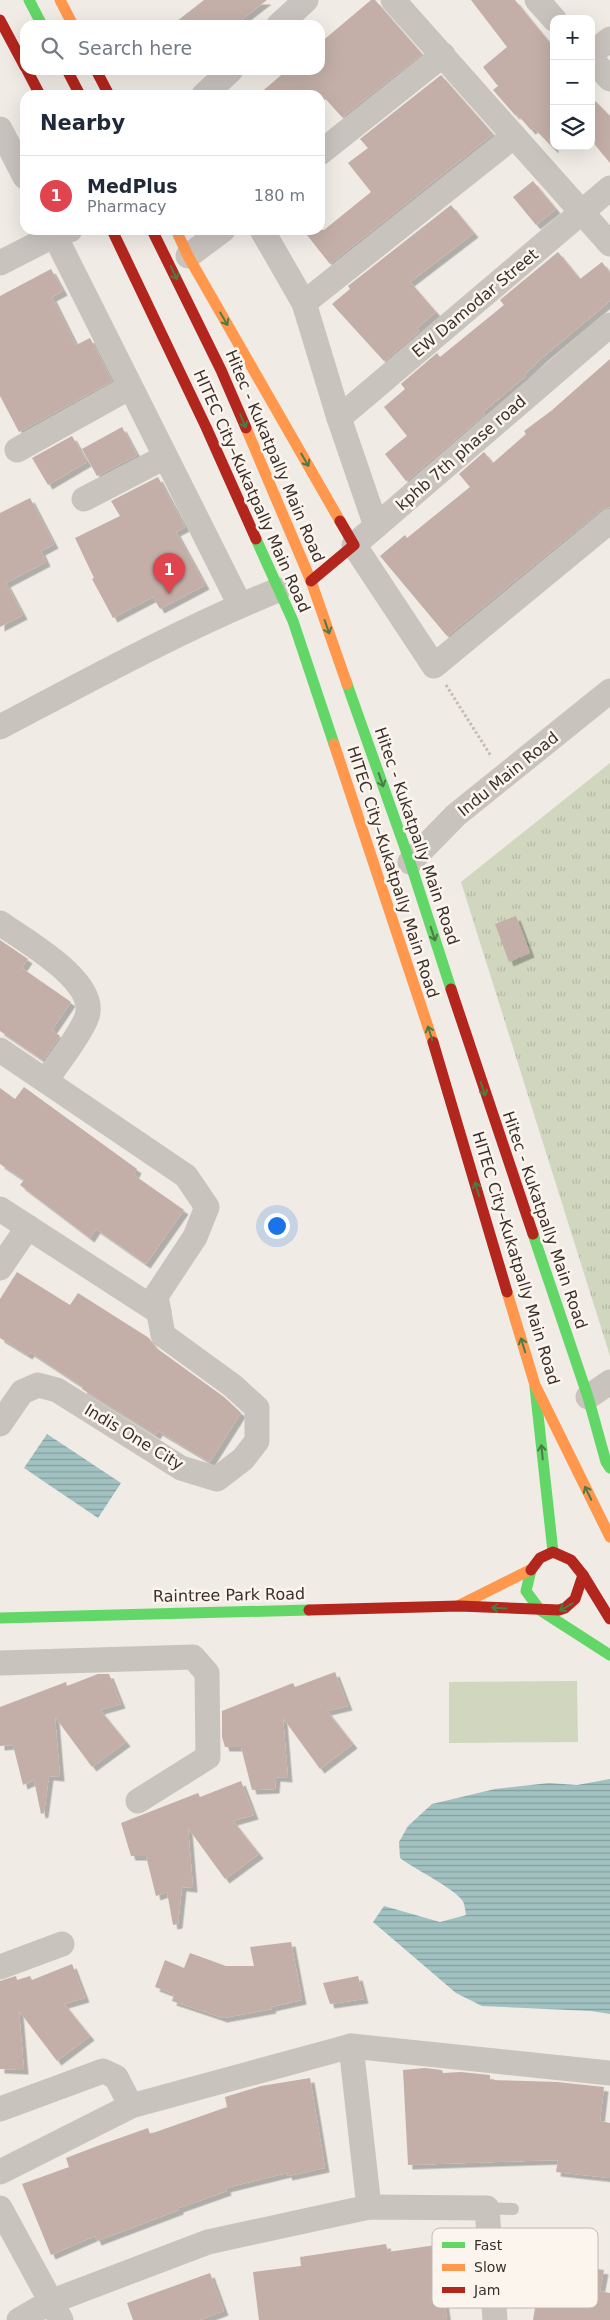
<!DOCTYPE html>
<html lang="en">
<head>
<meta charset="utf-8">
<style>
  body { margin:0; font-family:"DejaVu Sans",sans-serif; background:#f6f6f7; color:#1f2937 }
  .controls { position:absolute; right:15px; top:15px; display:grid; overflow:hidden; border-radius:10px; box-shadow:0 5px 20px #0002 }
  .controls button { width:45px; height:45px; display:grid; place-items:center; padding:0; border:0; border-bottom:1px solid #e0e1e3; background:#fff; color:#1f2937; font:25px sans-serif }
  .you { position:absolute; left:276px; top:1225px; width:18px; height:18px; margin:-12px; border:4px solid #fff; border-radius:50%; background:#1a73e8; box-shadow:0 0 0 8px #1a73e833 }
  .badge { display:grid; place-items:center; width:32px; height:32px; border-radius:50%; background:#ea580c; color:#fff; font-size:16px; font-weight:700 }
  .pin { position:absolute; translate:-50% -41px; filter:drop-shadow(0 1px 2px #0008) }
  .pin::after { content:''; position:absolute; top:26px; width:18px; height:15px; background:inherit; clip-path:polygon(0 0,100% 0,50% 100%) }
  .list { margin:0; padding:0; list-style:none }
  h2 { display:flex; justify-content:space-between; align-items:center; height:65px; margin:0; padding:0 20px; font-size:21px }
  h2 small { font-size:16px; font-weight:400; color:#747a83 }
  .list li { display:grid; grid-template-columns:32px 1fr auto; gap:15px; align-items:center; box-sizing:border-box; height:80px; padding:0 20px; border-top:1px solid #e0e1e3 }
  .list b { display:block; font-size:19px; white-space:nowrap }
  .list p { margin:0; font-size:16px; white-space:nowrap; color:#747a83 }
  .list em { font-size:16px; font-style:normal; color:#747a83 }
  .icon { flex:none; width:28px; height:28px; fill:none; stroke:currentColor; stroke-width:2; stroke-linecap:round; stroke-linejoin:round }
  .map { position:relative; flex:none; width:610px; height:2320px; overflow:hidden }
  .search { position:absolute; background:#fff; box-shadow:0 5px 20px #0002; left:20px; top:20px; width:305px; height:55px; display:flex; align-items:center; gap:12px; box-sizing:border-box; padding:0 18px; border-radius:15px; color:#747a83; font-size:19px }
  .panel { position:absolute; background:#fff; box-shadow:0 5px 20px #0002; left:20px; top:90px; width:305px; height:145px; border-radius:15px }
  .map>svg:first-child { display:block }
  .grass { fill:url(#grass-tufts) }
  .garden { fill:#d1d6bf }
  .water { fill:url(#water-rules) }
  .building { fill:#c3afa7; filter:url(#shadow) }
  .lines { fill:none; stroke-linecap:round; stroke-linejoin:round }
  .path { stroke:#c2bbb6; stroke-width:3; stroke-dasharray:2.5 2.5; stroke-linecap:butt }
  .lane { stroke:#c9c3be; stroke-width:12 }
  .street { stroke:#c9c3be; stroke-width:25 }
  .fast { stroke:#63d668; stroke-width:11 }
  .slow { stroke:#ff974d; stroke-width:11 }
  .jam { stroke:#b3261e; stroke-width:11 }
  .oneway { stroke:#4d7b46 }
  .labels { text-anchor:middle; dominant-baseline:central; stroke-width:5; stroke-linejoin:round; paint-order:stroke }
  .street-label { font-size:16px; fill:#3b302b; stroke:#fbf5ee }
  .key { fill:#fbf5ee; stroke:#c1bab4; stroke-width:1 }
  .key-label { font-size:14px; fill:#3b302b }
</style>
</head>
<body>
<div class="map">
<svg width="610" height="2320" viewBox="0 0 610 2320">
  <defs>
    <pattern id="grass-tufts" width="24" height="20" patternUnits="userSpaceOnUse" patternTransform="scale(1.25)"><rect width="24" height="20" fill="#d1d6bf"/><path d="M3 7l-1-3M5 7V3M7 7l1-3M15 17l-1-3M17 17v-4M19 17l1-3" fill="none" stroke="#b4b8a4"/></pattern>
    <pattern id="water-rules" width="6" height="5" patternUnits="userSpaceOnUse" patternTransform="scale(1.25)"><rect width="6" height="5" fill="#a1c2c1"/><path d="M0 2.5h6" fill="none" stroke="#849e9d"/></pattern>
    <filter id="shadow"><feDropShadow dx="4.5" dy="4.5" stdDeviation="0" flood-color="#0004"/></filter>
  </defs>
  <rect width="100%" height="100%" fill="#f0ebe5"/>
  <polygon class="grass" points="610,763 610,1356 461,882"/>
  <polygon class="garden" points="577,1681 578,1742 449,1743 449,1682"/>
  <g class="water">
    <polygon points="47,1434 121,1483 98,1518 24,1468"/>
    <path d="M610 1779V2014L591 2011 482 2006 456 1993 373 1922 384 1906 440 1922 466 1915C465 1910 465 1904 462 1900 452 1887 416 1870 400 1858L399 1842 408 1826 432 1804 495 1789 549 1783 577 1785Z"/>
  </g>
  <g class="building">
    <polygon points="204,0 267,0 235,25 172,25"/>
    <polygon points="371,0 375,0 422,54 342,117 322,95 258,95 287,70 320,70 320,43"/>
    <polygon points="471,0 515,0 554,48 554,149 534,128 531,130 517,114 515,115 493,90 498,86 483,67 507,47"/>
    <polygon points="441,75 493,134 330,264 303,230 324,230 371,192 348,163 368,148 360,139"/>
    <polygon points="591,97 610,116 610,163 591,140"/>
    <polygon points="533,181 556,209 536,225 513,197"/>
    <polygon points="451,205 474,233 410,282 436,312 417,328 419,331 384,361 332,304 350,289 348,286"/>
    <polygon points="558,252 580,279 602,262 610,273 610,301 543,357 525,374 526,376 483,412 485,414 406,481 385,454 407,436 384,407 405,389 401,384 402,383 437,353 440,357 504,305 500,300"/>
    <polygon points="51,269 63,291 52,297 76,345 90,338 112,381 19,432 0,396 0,296"/>
    <polygon points="610,359 610,507 601,510 447,636 380,556 405,535 407,538 470,487 459,474 484,452 493,463 526,434 524,431 551,411"/>
    <polygon points="122,427 137,455 97,476 82,449"/>
    <polygon points="72,436 87,462 48,485 32,458"/>
    <polygon points="158,477 185,527 176,532 205,585 160,609 153,597 113,618 92,579 94,578 75,538 120,516 111,501"/>
    <polygon points="30,498 54,544 41,551 46,562 6,583 23,615 0,627 0,513"/>
    <polygon points="516,916 530,953 509,962 495,924"/>
    <polygon points="0,940 28,959 22,968 71,1002 52,1030 60,1036 43,1060 0,1031"/>
    <polygon points="24,1087 137,1169 134,1175 184,1210 146,1264 96,1229 90,1238 20,1185 24,1180 0,1164 0,1088 15,1099"/>
    <polygon points="17,1272 70,1305 78,1293 149,1338 155,1347 224,1397 241,1413 210,1462 158,1431 156,1435 82,1389 83,1387 30,1352 28,1355 0,1338 0,1299"/>
    <polygon points="335,1672 348,1706 327,1711 353,1744 320,1769 283,1718 288,1778 276,1777 275,1789 252,1790 241,1747 225,1747 222,1737 222,1711 293,1683 295,1687"/>
    <polygon points="98,1674 109,1674 121,1704 100,1710 126,1742 92,1767 55,1717 60,1777 49,1776 44,1813 41,1814 34,1780 23,1785 13,1745 0,1746 0,1707 66,1682 67,1686"/>
    <polygon points="241,1781 254,1815 233,1821 259,1854 225,1879 188,1828 193,1888 182,1887 178,1924 173,1925 167,1892 156,1896 146,1856 131,1856 121,1823 198,1793 200,1797"/>
    <polygon points="291,1942 302,2000 271,2007 272,2009 223,2018 172,2001 174,1994 155,1987 165,1960 184,1968 190,1953 226,1966 254,1966 250,1947"/>
    <polygon points="72,1964 85,1998 64,2004 90,2036 57,2061 19,2011 24,2070 0,2069 0,1981 16,1976 17,1980 30,1976 32,1980"/>
    <polygon points="358,1976 364,1999 330,2004 323,1983"/>
    <polygon points="425,2068 442,2070 443,2073 461,2072 490,2075 490,2080 557,2082 604,2087 600,2121 610,2123 610,2178 556,2172 558,2160 408,2165 403,2070"/>
    <polygon points="310,2078 325,2168 288,2176 287,2173 226,2188 227,2191 179,2208 179,2210 97,2241 95,2236 51,2255 22,2184 69,2167 66,2158 100,2145 148,2128 150,2134 227,2107 225,2097 261,2086"/>
    <polygon points="386,2244 388,2252 436,2245 447,2320 259,2320 253,2272 301,2266 300,2257"/>
    <polygon points="543,2261 604,2270 600,2291 610,2293 610,2320 533,2320"/>
    <polygon points="210,2273 224,2311 200,2320 133,2320 127,2303"/>
  </g>
  <g class="lines">
    <polyline class="path" points="446,685 491,756"/>
    <polyline class="lane" points="487,2208 513,2209"/>
    <g class="street">
      <polyline points="393,0 610,244"/>
      <polyline points="537,0 554,19"/>
      <polyline points="279,25 306,0"/>
      <polyline points="591,54 610,39"/>
      <polyline points="591,59 610,79"/>
      <polyline points="204,95 231,70"/>
      <polyline points="0,129 25,177"/>
      <polyline points="320,153 443,55"/>
      <polyline points="52,230 240,605"/>
      <polyline points="262,230 304,303 339,418 376,526"/>
      <polyline points="188,256 223,230"/>
      <polyline points="0,263 55,235 70,230"/>
      <polyline points="304,303 514,136"/>
      <polyline points="610,325 354,545 434,666 610,521"/>
      <polyline points="339,418 610,188"/>
      <polyline points="17,450 130,387"/>
      <polyline points="84,499 165,457"/>
      <path d="M0 727C91 679 182 629 278 590"/>
      <polyline points="410,862 456,815 610,691"/>
      <path d="M0 923C25 941 102 983 86 1019 77 1040 58 1062 46 1081"/>
      <polyline points="0,1050 186,1176 207,1207 195,1237 156,1296 163,1335 233,1386 257,1408 257,1441 243,1459 217,1479 181,1468 57,1390 38,1385 22,1392 0,1424"/>
      <polyline points="0,1209 159,1312"/>
      <polyline points="0,1268 28,1227"/>
      <polyline points="588,1397 610,1382"/>
      <polyline points="0,1663 193,1657 207,1673 208,1757 138,1801"/>
      <polyline points="0,1967 62,1944"/>
      <polyline points="351,2046 369,2207"/>
      <polyline points="0,2109 103,2071 116,2077 131,2106"/>
      <polyline points="0,2172 131,2106 351,2046 610,2073"/>
      <polyline points="0,2208 61,2320"/>
      <polyline points="19,2320 50,2302 208,2242 369,2207 487,2208 495,2320"/>
    </g>
    <g class="fast">
      <polyline points="29,0 42,25"/>
      <polyline points="256,539 293,621 334,744"/>
      <polyline points="347,684 410,862 451,989"/>
      <polyline points="533,1234 588,1397 606,1462 610,1468"/>
      <polyline points="535,1387 553,1552"/>
      <polyline points="531,1570 526,1591 540,1610 610,1655"/>
      <polyline points="0,1618 309,1610"/>
    </g>
    <g class="slow">
      <polyline points="60,0 73,25"/>
      <polyline points="176,230 188,256 340,521"/>
      <polyline points="246,428 311,581 347,684"/>
      <polyline points="334,744 433,1042"/>
      <polyline points="507,1292 535,1385 610,1537"/>
      <polyline points="460,1605 530,1570"/>
    </g>
    <g class="jam">
      <polyline points="0,20 25,67"/>
      <polyline points="27,70 40,95"/>
      <polyline points="67,70 80,95"/>
      <polyline points="96,70 109,95"/>
      <polyline points="112,230 206,427 256,539"/>
      <polyline points="152,230 221,370 246,428"/>
      <polyline points="311,581 354,545 340,521"/>
      <polyline points="451,989 533,1234"/>
      <polyline points="433,1042 507,1292"/>
      <polyline points="583,1575 610,1619"/>
      <polyline points="309,1610 459,1606 559,1610 565,1608 575,1599 583,1575 571,1560 553,1552 540,1558 531,1570"/>
    </g>
  </g>
  <defs><path id="oneway-shaft" d="M-6 0H5M1.5-3L5.5 0L1.5 3" fill="none" stroke-width="1.6" stroke-linecap="round" stroke-linejoin="round" transform="scale(1.25)"/></defs>
  <g class="oneway">
    <use href="#oneway-shaft" transform="translate(174 273) rotate(64)"/>
    <use href="#oneway-shaft" transform="translate(224 319) rotate(60)"/>
    <use href="#oneway-shaft" transform="translate(243 421) rotate(67)"/>
    <use href="#oneway-shaft" transform="translate(305 460) rotate(60)"/>
    <use href="#oneway-shaft" transform="translate(327 627) rotate(71)"/>
    <use href="#oneway-shaft" transform="translate(381 780) rotate(71)"/>
    <use href="#oneway-shaft" transform="translate(433 934) rotate(72)"/>
    <use href="#oneway-shaft" transform="translate(430 1033) rotate(-108)"/>
    <use href="#oneway-shaft" transform="translate(483 1089) rotate(72)"/>
    <use href="#oneway-shaft" transform="translate(477 1189) rotate(-107)"/>
    <use href="#oneway-shaft" transform="translate(523 1345) rotate(-107)"/>
    <use href="#oneway-shaft" transform="translate(542 1452) rotate(-96)"/>
    <use href="#oneway-shaft" transform="translate(588 1493) rotate(-116)"/>
    <use href="#oneway-shaft" transform="translate(566 1607) rotate(151)"/>
    <use href="#oneway-shaft" transform="translate(499 1608) rotate(-177)"/>
  </g>
  <g class="labels">
    <g class="street-label">
      <text transform="translate(475 303) rotate(-40)">EW Damodar Street</text>
      <text transform="translate(461 453) rotate(-41)">kphb 7th phase road</text>
      <text transform="translate(275 456) rotate(67)">Hitec - Kukatpally Main Road</text>
      <text transform="translate(252 491) rotate(66)">HITEC City–Kukatpally Main Road</text>
      <text transform="translate(508 774) rotate(-39)">Indu Main Road</text>
      <text transform="translate(417 836) rotate(71)">Hitec - Kukatpally Main Road</text>
      <text transform="translate(393 872) rotate(72)">HITEC City–Kukatpally Main Road</text>
      <text transform="translate(545 1220) rotate(71)">Hitec - Kukatpally Main Road</text>
      <text transform="translate(516 1258) rotate(73)">HITEC City–Kukatpally Main Road</text>
      <text transform="translate(134 1437) rotate(31)">Indis One City</text>
      <text transform="translate(229 1595) rotate(-1)">Raintree Park Road</text>
    </g>
  </g>
  <rect x="432" y="2228" width="166" height="80" rx="8" class="key"/>
  <rect x="442" y="2242" width="23" height="6" fill="#63d668"/>
  <rect x="442" y="2264" width="23" height="7" fill="#ff974d"/>
  <rect x="442" y="2287" width="23" height="6" fill="#b3261e"/>
  <g class="key-label">
    <text x="474" y="2250">Fast</text>
    <text x="474" y="2272">Slow</text>
    <text x="474" y="2295">Jam</text>
  </g>
</svg>
<div class="controls">
<button>+</button>
<button>−</button>
<button><svg class="icon" aria-label="layers" viewBox="0 0 24 24"><path d="M12 4l9 5-9 5-9-5zM3 14l9 5 9-5"/></svg></button>
</div>
<div class="you"></div>
<div class="pin badge" style="left:169px;top:594px;background:#e0444e">1</div>
<div class="search"><svg class="icon" aria-label="search" viewBox="0 0 24 24"><circle cx="10" cy="10" r="6"/><path d="M15 15l6 6"/></svg>Search here</div>
<section class="panel">
<h2>Nearby<small></small></h2>
<ul class="list">
<li><span class="badge" style="background:#e0444e">1</span><div><b>MedPlus</b><p>Pharmacy</p></div><em>180 m</em></li>
</ul>
</section>
</div>
</body>
</html>
